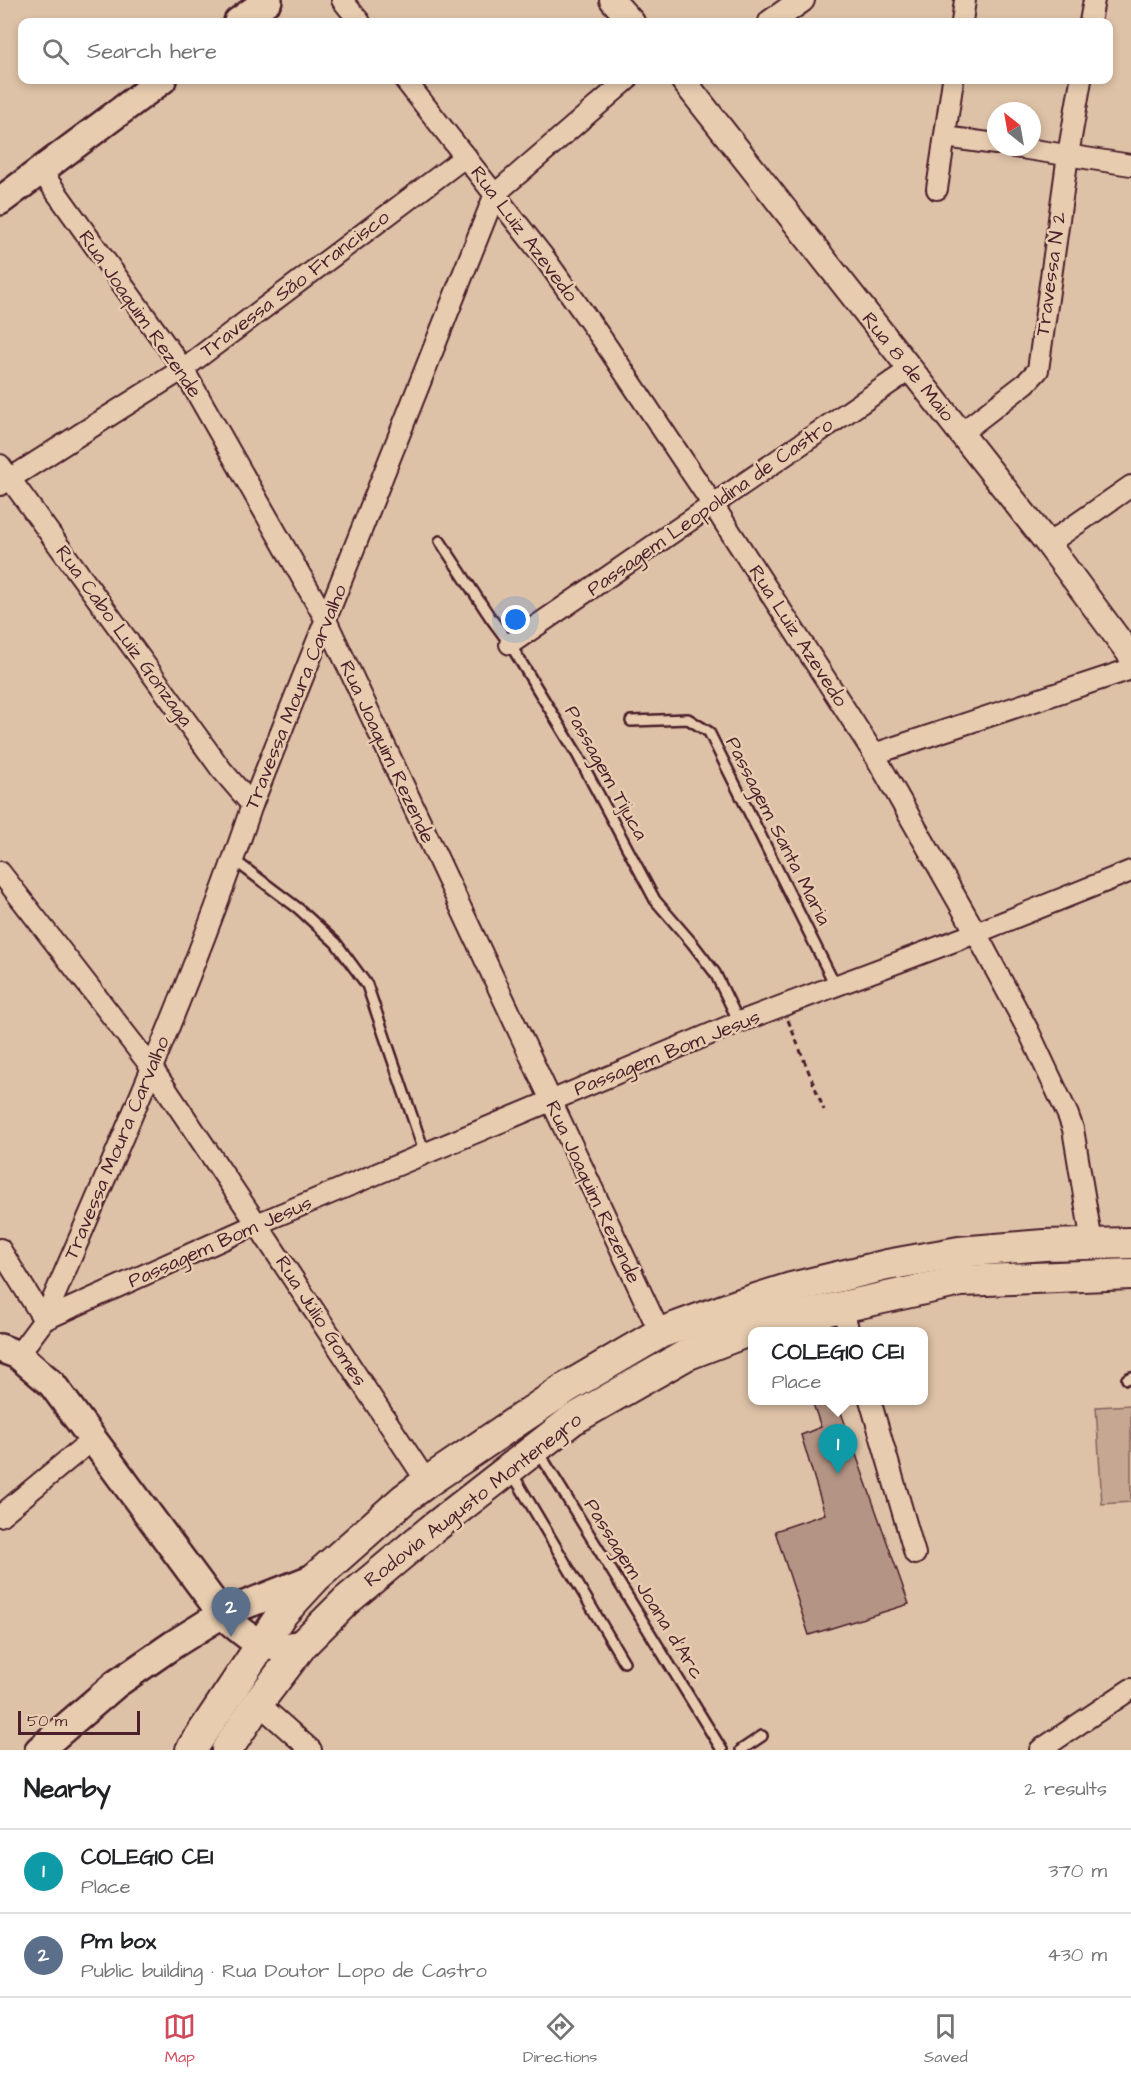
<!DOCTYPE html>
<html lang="en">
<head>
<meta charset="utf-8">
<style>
  body { margin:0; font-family:"Architects Daughter",sans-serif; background:#f2f2f2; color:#202124 }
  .compass { position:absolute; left:987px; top:102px; width:54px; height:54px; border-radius:50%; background:#fff; box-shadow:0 3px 9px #0003; rotate:329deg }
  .scale { position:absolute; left:18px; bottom:15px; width:122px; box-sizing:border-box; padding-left:6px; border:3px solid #4a1f2b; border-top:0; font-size:16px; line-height:21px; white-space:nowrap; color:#4a1f2b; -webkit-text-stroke:4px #e7ccaf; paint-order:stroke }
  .you { position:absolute; left:516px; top:620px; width:21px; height:21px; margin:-15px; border:4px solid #fff; border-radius:50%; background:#1a73e8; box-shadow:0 0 0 9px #1a73e833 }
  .badge { display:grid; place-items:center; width:39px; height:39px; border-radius:50%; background:#d1495b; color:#fff; font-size:20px; font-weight:700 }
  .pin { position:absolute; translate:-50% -50px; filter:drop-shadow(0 2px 3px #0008) }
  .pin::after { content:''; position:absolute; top:32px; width:21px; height:18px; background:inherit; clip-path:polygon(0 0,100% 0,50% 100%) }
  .popup { position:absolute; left:748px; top:1327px; width:180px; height:78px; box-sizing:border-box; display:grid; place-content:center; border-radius:12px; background:#fff; filter:drop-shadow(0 2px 4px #0005); font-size:20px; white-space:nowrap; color:#757577 }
  .popup b { font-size:22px; color:#202124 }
  .popup::after { content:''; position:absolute; left:50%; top:100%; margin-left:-12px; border:12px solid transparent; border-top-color:#fff }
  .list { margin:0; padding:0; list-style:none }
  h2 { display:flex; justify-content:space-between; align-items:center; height:78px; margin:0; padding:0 24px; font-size:26px }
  h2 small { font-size:20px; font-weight:400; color:#757577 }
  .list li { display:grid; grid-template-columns:39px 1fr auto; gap:18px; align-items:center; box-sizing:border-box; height:84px; padding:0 24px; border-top:2px solid #e0e0e0 }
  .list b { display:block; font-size:22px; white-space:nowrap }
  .list p { margin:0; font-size:20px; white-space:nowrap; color:#757577 }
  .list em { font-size:20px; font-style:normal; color:#757577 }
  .icon { flex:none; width:33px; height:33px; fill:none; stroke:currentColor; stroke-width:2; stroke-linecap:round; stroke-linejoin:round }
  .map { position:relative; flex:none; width:1131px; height:1750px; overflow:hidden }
  .search { position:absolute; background:#fff; box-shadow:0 3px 9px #0003; left:18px; right:18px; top:18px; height:66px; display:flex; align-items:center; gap:15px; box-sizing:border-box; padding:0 21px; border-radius:12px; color:#757577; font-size:22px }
  .sheet { height:246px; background:#fff }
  nav { display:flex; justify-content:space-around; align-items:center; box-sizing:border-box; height:84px; border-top:2px solid #e0e0e0; background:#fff; font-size:16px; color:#757577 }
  nav a { display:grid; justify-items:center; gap:3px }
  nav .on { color:#d1495b }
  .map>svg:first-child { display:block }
  .green { fill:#c5a792; stroke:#88635e; stroke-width:1.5 }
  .building { fill:#b49484; stroke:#4a1f2b; stroke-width:1.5 }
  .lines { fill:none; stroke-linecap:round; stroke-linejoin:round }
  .service-casing { stroke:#4a1f2b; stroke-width:14 }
  .minor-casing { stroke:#4a1f2b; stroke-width:24 }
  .tertiary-casing { stroke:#4a1f2b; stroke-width:28 }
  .secondary-casing { stroke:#4a1f2b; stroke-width:32 }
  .primary-casing { stroke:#4a1f2b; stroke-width:34 }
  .path { stroke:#4a1f2b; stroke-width:3; stroke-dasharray:6 4.5; stroke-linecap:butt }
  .service { stroke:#e7ccaf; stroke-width:9 }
  .minor { stroke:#e7ccaf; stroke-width:20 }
  .tertiary { stroke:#e7ccaf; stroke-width:24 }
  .secondary { stroke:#e7ccaf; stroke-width:27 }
  .primary { stroke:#e7ccaf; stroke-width:30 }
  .labels { text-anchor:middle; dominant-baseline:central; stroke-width:5; stroke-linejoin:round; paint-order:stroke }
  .street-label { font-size:20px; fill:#4a1f2b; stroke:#e7ccaf }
</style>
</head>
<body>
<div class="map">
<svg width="1131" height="1750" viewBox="0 0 1131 1750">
  <rect width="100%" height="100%" fill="#dec2a7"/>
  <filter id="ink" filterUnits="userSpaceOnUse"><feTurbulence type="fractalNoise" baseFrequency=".0167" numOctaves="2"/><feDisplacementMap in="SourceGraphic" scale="12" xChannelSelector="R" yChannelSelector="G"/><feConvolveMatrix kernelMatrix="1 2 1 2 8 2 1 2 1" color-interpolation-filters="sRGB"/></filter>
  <g filter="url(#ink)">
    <polygon class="green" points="1131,1405 1131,1502 1102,1504 1096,1407"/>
    <polygon class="building" points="812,1401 837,1401 909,1604 809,1635 775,1531 825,1514 801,1435 821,1427"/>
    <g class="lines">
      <g class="service-casing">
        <g id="service">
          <polyline points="440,541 490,617 510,644 577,754 655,900 692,943 715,973 739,1022"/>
          <polyline points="631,721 688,719 709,732 835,985"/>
          <polyline points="234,860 299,909 336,943 367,985 425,1154"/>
          <polyline points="1127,1379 1131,1377"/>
          <polyline points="538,1451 722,1750"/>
          <polyline points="512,1473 624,1662"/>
          <polyline points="741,1750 762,1736"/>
        </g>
      </g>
      <g class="minor-casing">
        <g id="minor">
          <polyline points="342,0 360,22"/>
          <polyline points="962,22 965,0"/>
          <polyline points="1090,22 1094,0"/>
          <polyline points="405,80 546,260 602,339 713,505 874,754 976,933 1029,1032 1068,1115 1073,1129 1092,1243"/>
          <polyline points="945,137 996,144"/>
          <polyline points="1014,147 1131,165"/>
          <polyline points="41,171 183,369 326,620 660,1333"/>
          <polyline points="937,189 953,80"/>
          <polyline points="961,433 1026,383 1038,370 1068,155 1081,80"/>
          <polyline points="0,465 221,769 252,805"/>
          <polyline points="0,485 183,369 466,156"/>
          <polyline points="1048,544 1131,486"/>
          <polyline points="510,644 909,370"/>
          <polyline points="874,754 1131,669"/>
          <polyline points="0,872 152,1068 257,1224 427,1482"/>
          <polyline points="0,1249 44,1320"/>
          <polyline points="842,1306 849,1332"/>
          <polyline points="44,1320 257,1224 739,1022 976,933 1131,871"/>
          <path d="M18 1355 44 1320C117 1150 193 981 252 805L495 194 627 80"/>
          <polyline points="870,1400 915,1554"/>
          <polyline points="0,1516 94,1438"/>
          <polyline points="258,1703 311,1750"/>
          <polyline points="1040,1750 1131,1689"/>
        </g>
      </g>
      <g class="tertiary-casing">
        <g id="tertiary">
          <polyline points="612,0 632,22"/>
          <polyline points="771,22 802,0"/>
          <polyline points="683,80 1048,544 1131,656"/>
        </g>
      </g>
      <g class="secondary-casing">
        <g id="secondary">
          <polyline points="238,22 268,0"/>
          <polyline points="0,201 162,80"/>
          <path d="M0 1348 18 1355 52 1384 222 1614C238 1628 257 1648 279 1647 287 1647 295 1645 303 1644"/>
          <polyline points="39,1750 116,1684 174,1644 222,1614 316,1577"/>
        </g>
      </g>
      <g class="primary-casing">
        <g id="primary">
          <polyline points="191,1750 281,1615 316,1577 404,1499 427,1482 566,1388 660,1333 737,1305 791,1288 887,1265 959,1252 1044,1245 1131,1243"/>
          <polyline points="227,1750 258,1703 303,1644 346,1601 431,1530 572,1420 686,1355 746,1332 800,1316 961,1281 1131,1274"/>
        </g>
      </g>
      <polyline class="path" points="788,1020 824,1110"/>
      <use href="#service" class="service"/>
      <use href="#minor" class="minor"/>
      <use href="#tertiary" class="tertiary"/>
      <use href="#secondary" class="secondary"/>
      <use href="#primary" class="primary"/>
    </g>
  </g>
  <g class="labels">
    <g class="street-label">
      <text transform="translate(524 234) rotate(53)">Rua Luiz Azevedo</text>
      <text transform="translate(1051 274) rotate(-82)">Travessa N 2</text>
      <text transform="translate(295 284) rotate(-37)">Travessa São Francisco</text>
      <text transform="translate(140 314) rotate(55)">Rua Joaquim Rezende</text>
      <text transform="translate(908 367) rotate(51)">Rua 8 de Maio</text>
      <text transform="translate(710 507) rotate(-35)">Passagem Leopoldina de Castro</text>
      <text transform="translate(124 636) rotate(54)">Rua Cabo Luiz Gonzaga</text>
      <text transform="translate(798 636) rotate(57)">Rua Luiz Azevedo</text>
      <text transform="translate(296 697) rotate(-68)">Travessa Moura Carvalho</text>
      <text transform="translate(387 752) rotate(65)">Rua Joaquim Rezende</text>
      <text transform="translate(606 773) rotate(61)">Passagem Tijuca</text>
      <text transform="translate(778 831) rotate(63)">Passagem Santa Maria</text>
      <text transform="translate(667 1053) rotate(-22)">Passagem Bom Jesus</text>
      <text transform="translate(117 1148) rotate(-67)">Travessa Moura Carvalho</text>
      <text transform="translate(593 1192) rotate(65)">Rua Joaquim Rezende</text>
      <text transform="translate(220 1242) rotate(-24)">Passagem Bom Jesus</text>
      <text transform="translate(321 1321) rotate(57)">Rua Júlio Gomes</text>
      <text transform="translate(473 1500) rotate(-38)">Rodovia Augusto Montenegro</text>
      <text transform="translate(644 1589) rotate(58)">Passagem Joana d'Arc</text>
    </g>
  </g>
</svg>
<svg class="compass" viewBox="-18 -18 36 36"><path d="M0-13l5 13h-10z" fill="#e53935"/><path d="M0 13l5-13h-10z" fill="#757577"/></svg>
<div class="scale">50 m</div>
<div class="you"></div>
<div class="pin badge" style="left:838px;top:1474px;background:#0f9aa8">1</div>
<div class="popup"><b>COLEGIO CEI</b>Place</div>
<div class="pin badge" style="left:231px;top:1637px;background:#5c6f8a">2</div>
<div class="search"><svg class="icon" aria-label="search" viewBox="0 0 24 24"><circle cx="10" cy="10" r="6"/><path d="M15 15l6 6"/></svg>Search here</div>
</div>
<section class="sheet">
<h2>Nearby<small>2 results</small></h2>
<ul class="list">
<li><span class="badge" style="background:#0f9aa8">1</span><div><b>COLEGIO CEI</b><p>Place</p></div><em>370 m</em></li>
<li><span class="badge" style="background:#5c6f8a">2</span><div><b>Pm box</b><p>Public building · Rua Doutor Lopo de Castro</p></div><em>430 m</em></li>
</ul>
</section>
<nav>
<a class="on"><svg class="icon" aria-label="map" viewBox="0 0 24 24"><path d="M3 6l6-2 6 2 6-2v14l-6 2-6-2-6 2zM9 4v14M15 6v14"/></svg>Map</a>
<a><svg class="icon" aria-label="directions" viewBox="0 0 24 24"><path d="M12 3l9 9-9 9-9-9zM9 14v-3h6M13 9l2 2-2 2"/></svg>Directions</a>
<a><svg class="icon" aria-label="saved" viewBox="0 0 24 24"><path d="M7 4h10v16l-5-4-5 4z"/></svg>Saved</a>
</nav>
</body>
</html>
